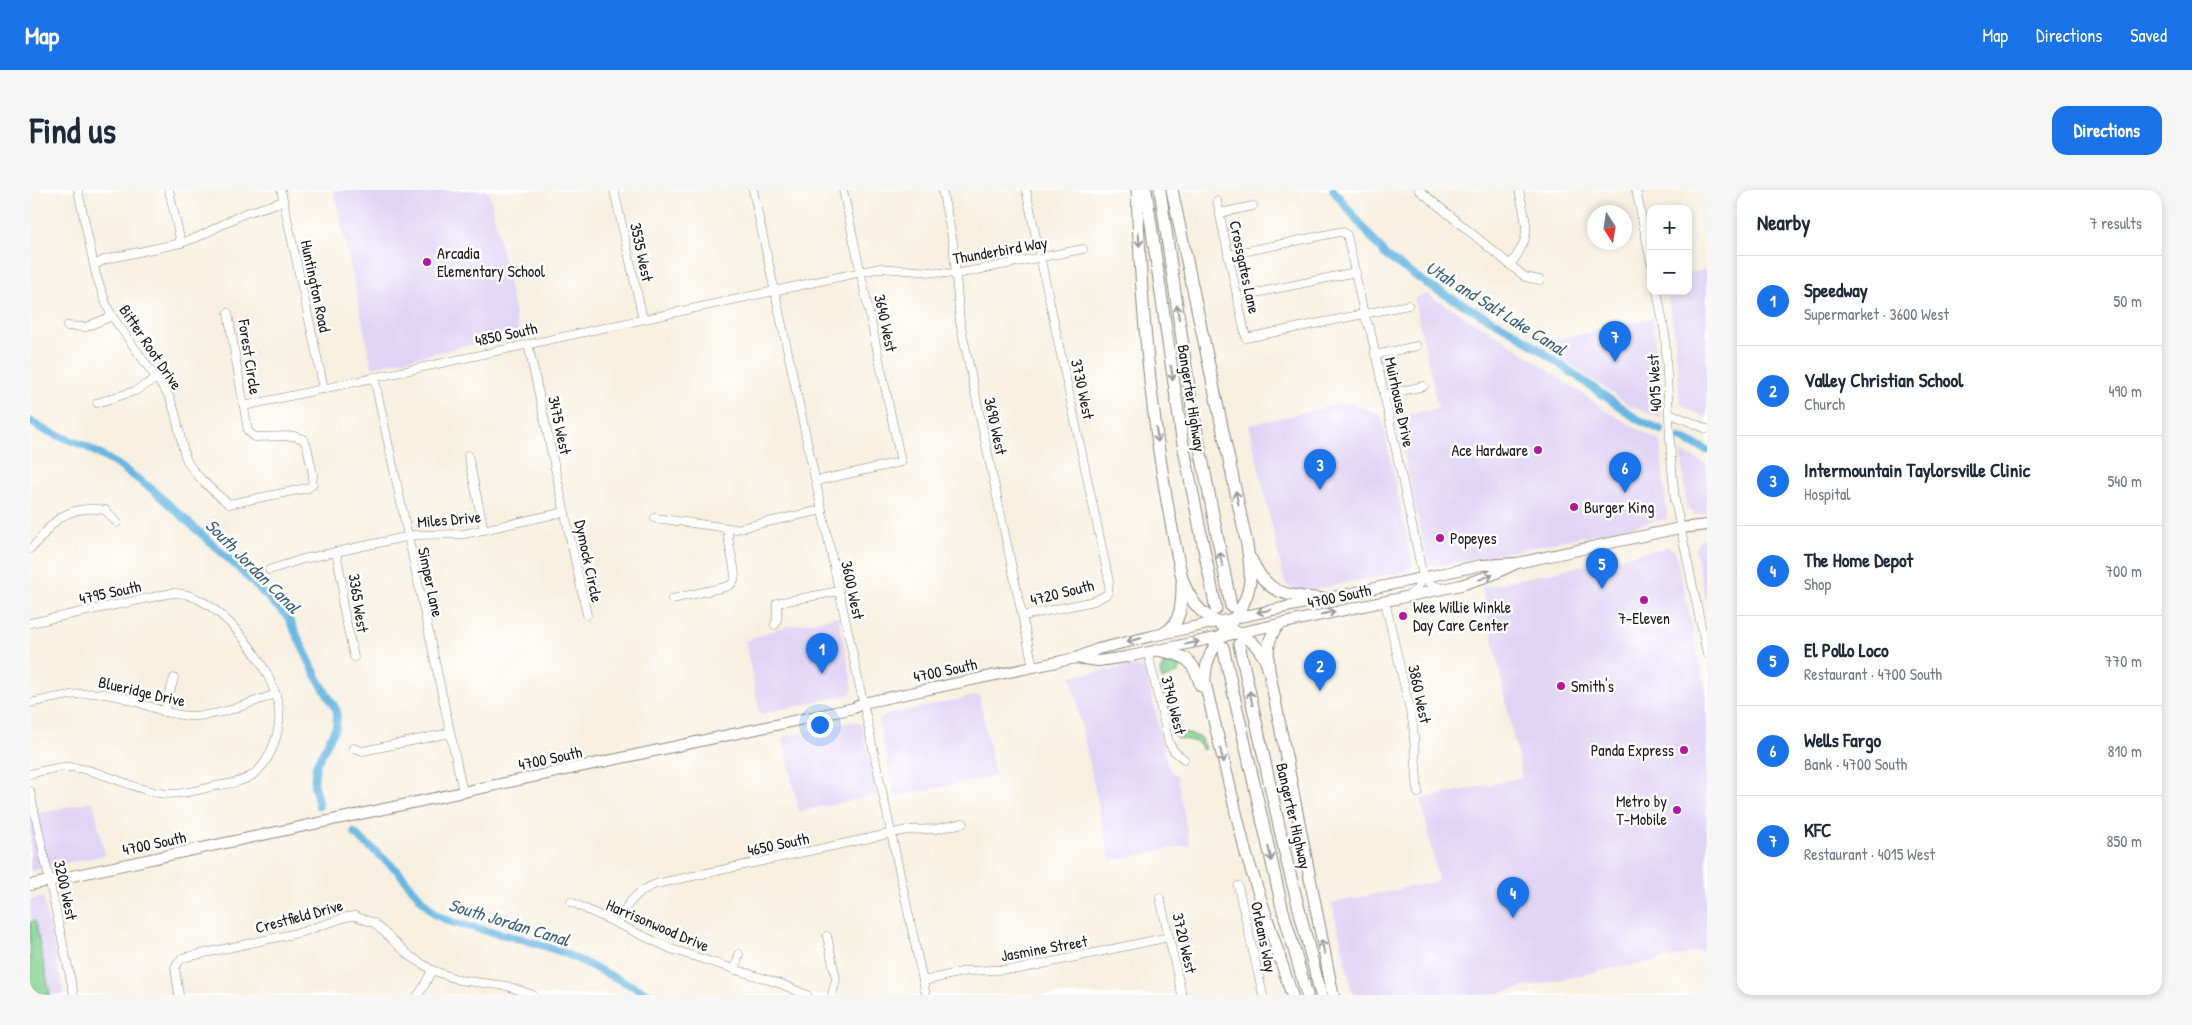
<!DOCTYPE html>
<html lang="en">
<head>
<meta charset="utf-8">
<style>
  body { margin:0; font-family:"Patrick Hand",sans-serif; background:#f6f6f7; color:#1f2937 }
  .controls { position:absolute; right:15px; top:15px; display:grid; overflow:hidden; border-radius:10px; box-shadow:0 2px 8px #0003 }
  .controls button { width:45px; height:45px; display:grid; place-items:center; padding:0; border:0; border-bottom:1px solid #e0e1e3; background:#fff; color:#1f2937; font:25px sans-serif }
  .compass { position:absolute; left:1557px; top:15px; width:45px; height:45px; border-radius:50%; background:#fff; box-shadow:0 2px 8px #0003; rotate:168deg }
  .you { position:absolute; left:789px; top:534px; width:18px; height:18px; margin:-12px; border:4px solid #fff; border-radius:50%; background:#1a73e8; box-shadow:0 0 0 8px #1a73e833 }
  .badge { display:grid; place-items:center; width:32px; height:32px; border-radius:50%; background:#1a73e8; color:#fff; font-size:16px; font-weight:700 }
  .pin { position:absolute; translate:-50% -41px; filter:drop-shadow(0 1px 2px #0008) }
  .pin::after { content:''; position:absolute; top:26px; width:18px; height:15px; background:inherit; clip-path:polygon(0 0,100% 0,50% 100%) }
  .list { margin:0; padding:0; list-style:none }
  h2 { display:flex; justify-content:space-between; align-items:center; height:65px; margin:0; padding:0 20px; font-size:21px }
  h2 small { font-size:16px; font-weight:400; color:#747a83 }
  .list li { display:grid; grid-template-columns:32px 1fr auto; gap:15px; align-items:center; box-sizing:border-box; height:90px; padding:0 20px; border-top:1px solid #e0e1e3 }
  .list b { display:block; font-size:19px; white-space:nowrap }
  .list p { margin:0; font-size:16px; white-space:nowrap; color:#747a83 }
  .list em { font-size:16px; font-style:normal; color:#747a83 }
  .map { position:relative; flex:none; width:1677px; height:805px; overflow:hidden; border-radius:15px }
  header { display:flex; align-items:center; gap:30px; box-sizing:border-box; height:70px; padding:0 25px; background:#1a73e8; color:#fff }
  header strong { font-size:24px }
  nav { display:flex; gap:28px; margin-inline-start:auto; font-size:18px }
  .intro { display:flex; align-items:center; justify-content:space-between; box-sizing:border-box; height:120px; padding:0 30px }
  h1 { margin:0; font-size:35px }
  .button { padding:12px 22px; border-radius:15px; background:#1a73e8; color:#fff; font-size:18px; font-weight:700 }
  main { display:flex; gap:30px; padding:0 30px }
  aside { flex:1; background:#fff; border-radius:15px; box-shadow:0 2px 8px #0003 }
  .map>svg:first-child { display:block }
  .built { fill:#e0d4f4 }
  .green { fill:#83d292; stroke:#507757 }
  .lines { fill:none; stroke-linecap:round; stroke-linejoin:round }
  .canal { stroke:#67b6e1; stroke-width:8 }
  .minor-casing { stroke:#8a867e; stroke-width:9 }
  .major-casing { stroke:#8a867e; stroke-width:12 }
  .highway-casing { stroke:#8a867e; stroke-width:13 }
  .minor { stroke:#fff; stroke-width:8 }
  .major { stroke:#fff; stroke-width:10 }
  .highway { stroke:#fff; stroke-width:11 }
  .oneway { stroke:#999 }
  .poi-dot { fill:#b5179e; stroke:#fff; stroke-width:2 }
  .labels { text-anchor:middle; dominant-baseline:central; stroke-width:5; stroke-linejoin:round; paint-order:stroke }
  .street-label { font-size:16px; fill:#1c1c1c; stroke:#fff }
  .poi-label { font-size:16px; fill:#1c1c1c; stroke:#fff; text-anchor:start }
  .water-label { font-size:18px; font-style:italic; fill:#3e6175; stroke:#fff }
</style>
</head>
<body>
<header>
<strong>Map</strong>
<nav><a>Map</a><a>Directions</a><a>Saved</a></nav>
</header>
<div class="intro"><h1>Find us</h1><a class="button">Directions</a></div>
<main>
<div class="map">
<svg width="1677" height="805" viewBox="0 0 1677 805">
  <rect width="100%" height="100%" fill="#fff"/>
  <filter id="ink" filterUnits="userSpaceOnUse"><feTurbulence type="fractalNoise" baseFrequency=".02" numOctaves="2"/><feDisplacementMap in="SourceGraphic" scale="10" xChannelSelector="R" yChannelSelector="G"/><feConvolveMatrix kernelMatrix="1 2 1 2 8 2 1 2 1" color-interpolation-filters="sRGB"/></filter>
  <filter id="wash" filterUnits="userSpaceOnUse"><feTurbulence type="fractalNoise" baseFrequency=".0096" numOctaves="4" result="noise"/><feDisplacementMap in="SourceGraphic" scale="20" xChannelSelector="R" yChannelSelector="G"/><feGaussianBlur stdDeviation="1.12" result="paint"/><feColorMatrix in="noise" values="0 0 0 0 0 0 0 0 0 0 0 0 0 0 0 0 0 1.4 0 .05"/><feComposite in="paint" operator="in"/></filter>
  <g filter="url(#wash)">
    <rect width="100%" height="100%" fill="#f7f0e1"/>
    <g class="built">
      <polygon points="304,0 459,0 489,144 342,177"/>
      <polygon points="1677,79 1677,228 1656,218 1650,212 1645,149 1637,101 1658,101 1658,83"/>
      <polygon points="1397,104 1475,150 1581,224 1630,251 1637,324 1636,329 1405,377 1398,375 1366,227 1408,218 1384,108"/>
      <polygon points="1623,128 1631,229 1597,214 1510,153"/>
      <polygon points="1318,212 1351,224 1383,376 1378,381 1271,402 1265,401 1257,395 1254,390 1219,235"/>
      <polygon points="1651,262 1677,274 1677,324 1666,325 1657,318"/>
      <polygon points="1677,346 1677,417 1665,359 1670,349"/>
      <polygon points="1638,357 1642,358 1646,362 1677,507 1677,760 1598,777 1592,776 1459,805 1323,805 1302,713 1408,691 1391,609 1492,587 1452,397"/>
      <polygon points="808,426 823,498 822,502 818,505 730,524 715,451 747,439"/>
      <polygon points="1102,476 1113,478 1117,485 1137,574 1141,581 1147,586 1160,655 1080,671 1041,486"/>
      <polygon points="949,505 965,586 864,607 849,534 850,529 860,524"/>
      <polygon points="824,531 830,534 832,538 847,605 769,622 753,547"/>
      <polygon points="63,611 75,665 0,681 0,625"/>
      <polygon points="13,707 34,805 0,805 0,710"/>
    </g>
    <g class="green">
      <polygon points="1149,468 1151,478 1148,483 1132,490 1130,481 1133,474"/>
      <polygon points="1141,496 1151,542 1170,547 1175,559 1173,560 1167,552 1147,548 1144,545 1133,498"/>
      <polygon points="5,731 20,805 0,805 0,732"/>
    </g>
    <g class="lines">
      <g class="canal">
        <polyline points="1303,0 1356,66 1403,98 1486,143 1607,229 1631,240"/>
        <polyline points="0,231 12,239 55,256 88,275 123,300 201,371 258,427 288,489 307,521 306,537 286,575 284,595 289,616"/>
        <polyline points="1650,248 1677,260"/>
        <polyline points="324,643 368,681 391,709 406,725 424,733 492,749 532,762 621,805"/>
      </g>
    </g>
  </g>
  <g filter="url(#ink)">
    <g class="lines">
      <g class="minor-casing">
        <g id="minor">
          <path d="M48 0 66 85 77 116 82 126 139 206C148 225 149 246 155 266 160 282 186 304 199 314L278 298 282 295 283 285 277 256 273 249 264 246 225 247 218 241 198 123"/>
          <polyline points="139,0 151,53"/>
          <polyline points="251,0 294,199"/>
          <polyline points="584,0 613,129"/>
          <polyline points="723,0 896,805"/>
          <polyline points="912,0 923,52 930,132 1003,477"/>
          <polyline points="1389,0 1495,87 1510,90"/>
          <polyline points="1606,0 1621,72"/>
          <polyline points="1187,11 1216,148 1378,115"/>
          <polyline points="1190,23 1223,16"/>
          <polyline points="1198,65 1309,42 1313,42 1317,45 1334,124 1341,143 1393,387 1400,394 1412,398"/>
          <polyline points="65,75 76,69 151,53 168,47 213,24 254,11"/>
          <path d="M1480 75C1504 45 1496 35 1489 0"/>
          <polyline points="1627,101 1635,144 1641,268 1645,311 1677,464"/>
          <polyline points="1207,107 1326,82"/>
          <polyline points="37,136 56,137 82,126"/>
          <polyline points="498,154 557,425"/>
          <polyline points="1345,165 1387,156"/>
          <polyline points="344,187 433,602"/>
          <polyline points="1354,205 1394,196"/>
          <polyline points="67,213 105,201 127,188"/>
          <polyline points="214,216 850,78 926,84 1053,59"/>
          <polyline points="1639,223 1677,239"/>
          <polyline points="438,265 454,340"/>
          <polyline points="786,291 871,272 813,0"/>
          <polyline points="625,328 706,339 792,320"/>
          <path d="M0 359C8 353 12 346 18 339 33 321 53 316 75 320L87 333"/>
          <polyline points="306,362 313,397 312,412 324,467"/>
          <polyline points="239,380 273,369 385,345 434,344 535,322"/>
          <polyline points="1379,405 1387,399 1393,387"/>
          <path d="M642 409 695 397C699 396 702 395 704 390 708 381 696 354 698 339"/>
          <polyline points="1355,411 1383,534 1388,603"/>
          <polyline points="993,426 1064,411 1078,404 1079,391 996,0"/>
          <path d="M0 433 142 403C186 400 241 475 248 514 253 536 242 570 224 584 213 592 198 594 185 596 167 600 148 606 129 603 98 598 69 578 37 577 25 577 12 581 0 584"/>
          <polyline points="745,435 747,429 747,413 809,401"/>
          <polyline points="1118,463 1139,553 1144,561 1154,569"/>
          <path d="M0 513C29 507 57 499 87 506 112 512 134 525 161 526 189 527 219 513 246 504"/>
          <polyline points="134,522 144,488"/>
          <polyline points="323,558 333,561 420,543"/>
          <polyline points="0,601 44,805"/>
          <polyline points="1208,696 1233,805"/>
          <polyline points="1130,708 1152,805"/>
          <polyline points="541,712 641,759 751,794 777,805"/>
          <path d="M587 734C596 715 606 701 626 694L877 640 906 639 933 633"/>
          <polyline points="797,746 806,789 802,805"/>
          <polyline points="705,780 709,764"/>
          <polyline points="893,791 936,781 989,779 1139,747"/>
          <polyline points="149,805 145,777 152,768 272,742 316,727 325,726 344,733 380,766 402,780 429,790 477,796 503,805"/>
          <polyline points="388,805 393,798 402,780"/>
        </g>
      </g>
      <g class="major-casing">
        <g id="major">
          <polyline points="1046,468 1068,471 1096,467 1431,395 1462,385 1487,373 1650,338 1677,335"/>
          <polyline points="0,695 824,518 833,513 1046,468 1068,459 1122,446 1452,375 1487,373"/>
        </g>
      </g>
      <g class="highway-casing">
        <g id="highway">
          <path d="M1107 0C1111 130 1124 261 1152 388 1157 402 1163 415 1175 424 1202 446 1226 440 1239 480"/>
          <polyline points="1116,0 1152,249 1186,419"/>
          <polyline points="1130,0 1162,217 1201,416"/>
          <path d="M1142 0 1217 355C1219 369 1222 384 1219 397 1211 435 1173 451 1175 493L1216 664 1262 805"/>
          <path d="M1221 369C1238 407 1258 405 1294 409"/>
          <path d="M1250 434C1237 445 1237 464 1239 480L1303 805"/>
          <path d="M1134 443C1152 434 1152 411 1152 393"/>
          <polyline points="1209,454 1257,672 1291,805"/>
          <polyline points="1193,457 1252,717 1277,805"/>
          <path d="M1127 460C1156 466 1162 467 1171 496"/>
        </g>
      </g>
      <use href="#minor" class="minor"/>
      <use href="#major" class="major"/>
      <use href="#highway" class="highway"/>
    </g>
    <defs><path id="oneway-shaft" d="M-6 0H5M1.5-3L5.5 0L1.5 3" fill="none" stroke-width="1.6" stroke-linecap="round" stroke-linejoin="round" transform="scale(1.25)"/></defs>
    <g class="oneway">
      <use href="#oneway-shaft" transform="translate(1109 49) rotate(87)"/>
      <use href="#oneway-shaft" transform="translate(1148 122) rotate(-98)"/>
      <use href="#oneway-shaft" transform="translate(1142 183) rotate(81)"/>
      <use href="#oneway-shaft" transform="translate(1127 245) rotate(82)"/>
      <use href="#oneway-shaft" transform="translate(1207 308) rotate(-102)"/>
      <use href="#oneway-shaft" transform="translate(1191 369) rotate(-102)"/>
      <use href="#oneway-shaft" transform="translate(1456 387) rotate(-20)"/>
      <use href="#oneway-shaft" transform="translate(1234 421) rotate(168)"/>
      <use href="#oneway-shaft" transform="translate(1298 423) rotate(-12)"/>
      <use href="#oneway-shaft" transform="translate(1104 450) rotate(167)"/>
      <use href="#oneway-shaft" transform="translate(1162 453) rotate(-12)"/>
      <use href="#oneway-shaft" transform="translate(1221 508) rotate(-102)"/>
      <use href="#oneway-shaft" transform="translate(1192 566) rotate(77)"/>
      <use href="#oneway-shaft" transform="translate(1240 664) rotate(76)"/>
      <use href="#oneway-shaft" transform="translate(1293 757) rotate(-102)"/>
    </g>
  </g>
  <g class="poi-dot">
    <circle cx="397" cy="72" r="5"/>
    <circle cx="1508" cy="260" r="5"/>
    <circle cx="1544" cy="317" r="5"/>
    <circle cx="1410" cy="348" r="5"/>
    <circle cx="1614" cy="410" r="5"/>
    <circle cx="1373" cy="426" r="5"/>
    <circle cx="1531" cy="496" r="5"/>
    <circle cx="1654" cy="560" r="5"/>
    <circle cx="1647" cy="620" r="5"/>
  </g>
  <g class="labels">
    <g class="street-label">
      <text transform="translate(970 60) rotate(-10)">Thunderbird Way</text>
      <text transform="translate(612 62) rotate(78)">3535 West</text>
      <text transform="translate(1215 77) rotate(78)">Crossgates Lane</text>
      <text transform="translate(286 96) rotate(78)">Huntington Road</text>
      <text transform="translate(856 133) rotate(78)">3640 West</text>
      <text transform="translate(476 144) rotate(-12)">4850 South</text>
      <text transform="translate(121 157) rotate(56)">Bitter Root Drive</text>
      <text transform="translate(220 167) rotate(81)">Forest Circle</text>
      <text transform="translate(1624 193) rotate(-93)">4015 West</text>
      <text transform="translate(1053 199) rotate(78)">3730 West</text>
      <text transform="translate(1162 208) rotate(81)">Bangerter Highway</text>
      <text transform="translate(1370 212) rotate(78)">Muirhouse Drive</text>
      <text transform="translate(530 235) rotate(78)">3475 West</text>
      <text transform="translate(966 236) rotate(78)">3690 West</text>
      <text transform="translate(419 329) rotate(-5)">Miles Drive</text>
      <text transform="translate(559 371) rotate(78)">Dymock Circle</text>
      <text transform="translate(401 392) rotate(78)">Simper Lane</text>
      <text transform="translate(823 400) rotate(78)">3600 West</text>
      <text transform="translate(80 402) rotate(-12)">4795 South</text>
      <text transform="translate(1032 402) rotate(-14)">4720 South</text>
      <text transform="translate(1309 406) rotate(-12)">4700 South</text>
      <text transform="translate(329 413) rotate(81)">3365 West</text>
      <text transform="translate(915 480) rotate(-12)">4700 South</text>
      <text transform="translate(112 501) rotate(13)">Blueridge Drive</text>
      <text transform="translate(1390 504) rotate(78)">3860 West</text>
      <text transform="translate(1144 515) rotate(76)">3740 West</text>
      <text transform="translate(520 568) rotate(-12)">4700 South</text>
      <text transform="translate(1264 626) rotate(77)">Bangerter Highway</text>
      <text transform="translate(124 653) rotate(-12)">4700 South</text>
      <text transform="translate(748 654) rotate(-12)">4650 South</text>
      <text transform="translate(36 700) rotate(78)">3200 West</text>
      <text transform="translate(269 726) rotate(-15)">Crestfield Drive</text>
      <text transform="translate(628 735) rotate(23)">Harrisonwood Drive</text>
      <text transform="translate(1234 747) rotate(78)">Orleans Way</text>
      <text transform="translate(1155 753) rotate(77)">3720 West</text>
      <text transform="translate(1014 758) rotate(-10)">Jasmine Street</text>
    </g>
    <g class="poi-label">
      <text x="407" y="63">Arcadia<tspan x="407" dy="18">Elementary School</tspan></text>
      <text x="1498" y="260" text-anchor="end">Ace Hardware</text>
      <text x="1554" y="317">Burger King</text>
      <text x="1420" y="348">Popeyes</text>
      <text x="1383" y="417">Wee Willie Winkle<tspan x="1383" dy="18">Day Care Center</tspan></text>
      <text x="1614" y="428" text-anchor="middle">7-Eleven</text>
      <text x="1541" y="496">Smith's</text>
      <text x="1644" y="560" text-anchor="end">Panda Express</text>
      <text x="1637" y="611" text-anchor="end">Metro by<tspan x="1637" dy="18">T-Mobile</tspan></text>
    </g>
    <g class="water-label">
      <text transform="translate(1466 118) rotate(32)">Utah and Salt Lake Canal</text>
      <text transform="translate(223 376) rotate(45)">South Jordan Canal</text>
      <text transform="translate(479 732) rotate(17)">South Jordan Canal</text>
    </g>
  </g>
</svg>
<div class="controls">
<button>+</button>
<button>−</button>
</div>
<svg class="compass" viewBox="-18 -18 36 36"><path d="M0-13l5 13h-10z" fill="#e53935"/><path d="M0 13l5-13h-10z" fill="#747a83"/></svg>
<div class="you"></div>
<div class="pin badge" style="left:792px;top:484px">1</div>
<div class="pin badge" style="left:1290px;top:501px">2</div>
<div class="pin badge" style="left:1290px;top:300px">3</div>
<div class="pin badge" style="left:1483px;top:728px">4</div>
<div class="pin badge" style="left:1572px;top:399px">5</div>
<div class="pin badge" style="left:1595px;top:303px">6</div>
<div class="pin badge" style="left:1585px;top:172px">7</div>
</div>
<aside>
<h2>Nearby<small>7 results</small></h2>
<ul class="list">
<li><span class="badge">1</span><div><b>Speedway</b><p>Supermarket · 3600 West</p></div><em>50 m</em></li>
<li><span class="badge">2</span><div><b>Valley Christian School</b><p>Church</p></div><em>490 m</em></li>
<li><span class="badge">3</span><div><b>Intermountain Taylorsville Clinic</b><p>Hospital</p></div><em>540 m</em></li>
<li><span class="badge">4</span><div><b>The Home Depot</b><p>Shop</p></div><em>700 m</em></li>
<li><span class="badge">5</span><div><b>El Pollo Loco</b><p>Restaurant · 4700 South</p></div><em>770 m</em></li>
<li><span class="badge">6</span><div><b>Wells Fargo</b><p>Bank · 4700 South</p></div><em>810 m</em></li>
<li><span class="badge">7</span><div><b>KFC</b><p>Restaurant · 4015 West</p></div><em>850 m</em></li>
</ul>
</aside>
</main>
</body>
</html>
